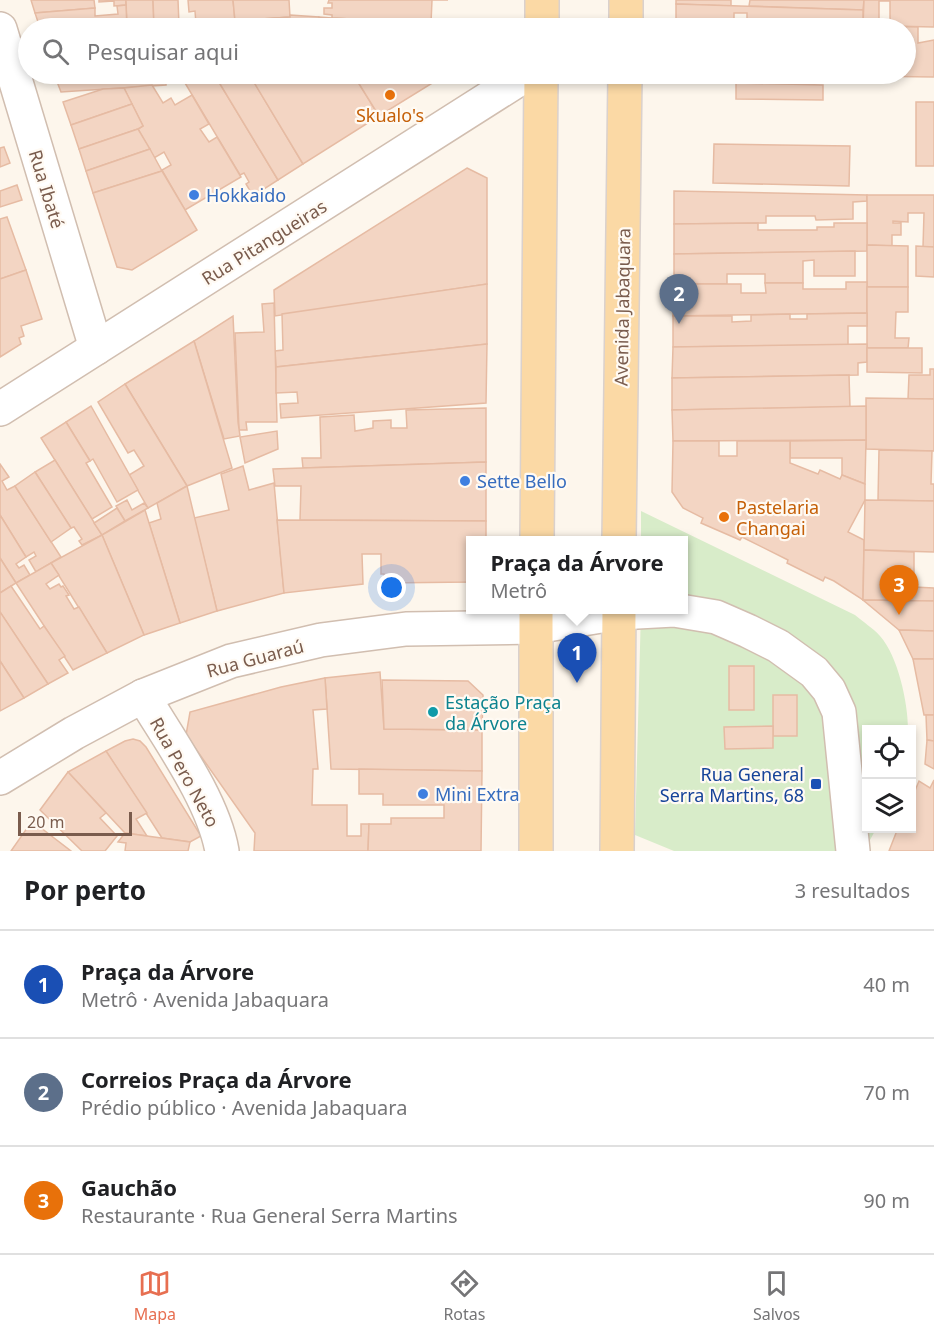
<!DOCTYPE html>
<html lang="pt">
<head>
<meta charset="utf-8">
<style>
  body { margin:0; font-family:"Noto Sans",sans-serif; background:#f6f6f6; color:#202124 }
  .controls { position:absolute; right:18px; bottom:18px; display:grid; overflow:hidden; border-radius:0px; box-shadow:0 3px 9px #0003 }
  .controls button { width:54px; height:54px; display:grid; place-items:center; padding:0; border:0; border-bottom:2px solid #e0e0e0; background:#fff; color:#202124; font:30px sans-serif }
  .scale { position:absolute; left:18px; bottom:15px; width:114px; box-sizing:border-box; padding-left:6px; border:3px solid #7a5c4d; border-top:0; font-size:16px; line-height:21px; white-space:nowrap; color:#7a5c4d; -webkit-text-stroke:4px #fffaf3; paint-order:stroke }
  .you { position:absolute; left:392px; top:588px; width:21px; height:21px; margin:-15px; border:4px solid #fff; border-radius:50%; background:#1a73e8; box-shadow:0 0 0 9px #1a73e833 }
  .badge { display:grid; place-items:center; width:39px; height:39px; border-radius:50%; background:#e76f51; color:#fff; font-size:20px; font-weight:700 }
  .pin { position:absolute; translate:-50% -50px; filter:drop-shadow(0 2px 3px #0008) }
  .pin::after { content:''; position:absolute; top:32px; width:21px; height:18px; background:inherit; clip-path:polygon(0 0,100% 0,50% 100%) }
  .popup { position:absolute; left:466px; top:536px; width:222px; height:78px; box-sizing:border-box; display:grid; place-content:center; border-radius:0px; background:#fff; filter:drop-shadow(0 2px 4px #0005); font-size:20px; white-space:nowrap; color:#757577 }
  .popup b { font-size:22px; color:#202124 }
  .popup::after { content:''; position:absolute; left:50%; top:100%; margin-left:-12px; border:12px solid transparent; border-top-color:#fff }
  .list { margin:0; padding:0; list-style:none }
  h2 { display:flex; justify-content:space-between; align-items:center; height:78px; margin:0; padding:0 24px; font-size:26px }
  h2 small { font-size:20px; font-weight:400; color:#757577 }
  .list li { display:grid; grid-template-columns:39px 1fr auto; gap:18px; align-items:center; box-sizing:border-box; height:108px; padding:0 24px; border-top:2px solid #e0e0e0 }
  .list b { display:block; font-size:22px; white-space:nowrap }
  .list p { margin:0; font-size:20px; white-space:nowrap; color:#757577 }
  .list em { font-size:20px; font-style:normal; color:#757577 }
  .icon { flex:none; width:33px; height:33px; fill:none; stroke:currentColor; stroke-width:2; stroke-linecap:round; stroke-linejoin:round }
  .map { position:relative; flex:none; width:934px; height:851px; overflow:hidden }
  .search { position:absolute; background:#fff; box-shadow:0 3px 9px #0003; left:18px; right:18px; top:18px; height:66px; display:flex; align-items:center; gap:15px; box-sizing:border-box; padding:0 21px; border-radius:33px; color:#757577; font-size:22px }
  .sheet { height:402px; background:#fff }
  nav { display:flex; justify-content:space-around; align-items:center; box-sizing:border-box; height:84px; border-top:2px solid #e0e0e0; background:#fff; font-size:16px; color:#757577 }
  nav a { display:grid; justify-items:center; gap:3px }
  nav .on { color:#e76f51 }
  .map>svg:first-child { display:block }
  .green { fill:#d8ecc9 }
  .building { fill:#f3d5c3; stroke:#e6bba3; stroke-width:1.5 }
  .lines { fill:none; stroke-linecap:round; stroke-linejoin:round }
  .minor-casing { stroke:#d1beb0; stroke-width:36 }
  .tertiary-casing { stroke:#d1beb0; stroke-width:36 }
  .primary-casing { stroke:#dad1cd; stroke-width:36 }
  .minor { stroke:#fff; stroke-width:33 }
  .tertiary { stroke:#fff; stroke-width:33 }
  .primary { stroke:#fbd9a5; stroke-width:33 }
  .food-dot { fill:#e8710a; stroke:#fffaf3; stroke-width:2 }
  .shop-dot { fill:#3f7fe0; stroke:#fffaf3; stroke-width:2 }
  .culture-dot { fill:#0f9aa8; stroke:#fffaf3; stroke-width:2 }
  .transit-dot { fill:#1a4fb4; stroke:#fffaf3; stroke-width:2 }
  .labels { text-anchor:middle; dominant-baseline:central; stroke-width:4.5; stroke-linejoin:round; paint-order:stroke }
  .food-label { font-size:18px; fill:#c56008; stroke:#fffaf3 }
  .street-label { font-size:18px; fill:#7a5c4d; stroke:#fffaf3 }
  .shop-label { font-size:18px; fill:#366cbe; stroke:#fffaf3; text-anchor:start }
  .culture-label { font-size:18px; fill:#0d838f; stroke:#fffaf3; text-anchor:start }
  .transit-label { font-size:18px; fill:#164399; stroke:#fffaf3; text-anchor:end }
</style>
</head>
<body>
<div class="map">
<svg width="934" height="851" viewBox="0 0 934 851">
  <rect width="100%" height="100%" fill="#fdf6ec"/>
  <path class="green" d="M641 511 855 615C863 622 873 628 880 636 898 656 908 703 908 729L866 730V828L876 829 864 851H674L635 835 641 610H684V540H641Z"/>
  <g class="building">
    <polygon points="31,0 94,0 95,8 35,13"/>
    <polygon points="99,0 126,0 126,5 114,6 114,1 99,2"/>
    <polygon points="126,0 153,0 154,26 127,28"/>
    <polygon points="153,0 178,0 179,25 154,26"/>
    <polygon points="188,0 233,0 235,21 196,24 195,11 189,12"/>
    <polygon points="233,0 289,0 290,17 235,21"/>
    <polygon points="329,0 448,0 432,0 431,23 332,18 332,15 324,14 324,8 332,8 332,3 328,3"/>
    <polygon points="676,0 731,0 731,6 676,4"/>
    <polygon points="750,0 864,0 863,10 749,6"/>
    <polygon points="864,0 934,0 934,27 890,26 890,1 879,1 879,26 863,26"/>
    <polygon points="676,4 863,10 863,28 747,28 747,13 734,13 734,28 676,28"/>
    <polygon points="126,5 127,28 40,28 35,13 95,8 95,16 118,14 117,6"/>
    <polygon points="290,15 319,17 326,28 221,28 217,22 290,17"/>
    <polygon points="319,17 332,18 484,26 484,28 326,28"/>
    <polygon points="217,22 221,28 187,28 184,24"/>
    <polygon points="154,26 162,26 162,28 131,28"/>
    <polygon points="879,26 918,27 918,43 934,40 934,77 861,76 861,74 906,74 906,28 879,28"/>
    <polygon points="54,74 110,74 110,77 121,76 121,74 166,74 166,85 61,92"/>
    <polygon points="185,74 214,74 278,180 253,196 246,184 249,182 244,173 240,175 185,83"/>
    <polygon points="214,74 249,74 303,164 278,180"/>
    <polygon points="249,74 353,74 379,116 303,164"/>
    <polygon points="353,74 447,74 379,116"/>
    <polygon points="679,74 861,74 861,76"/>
    <polygon points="736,83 823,85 823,100 736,99"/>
    <polygon points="152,85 163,103 171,98 175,105 192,95 209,124 200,129 209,142 217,137 241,177 185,210 162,170 171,165 164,152 154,158 153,156 138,129 143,126 124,88"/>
    <polygon points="124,88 132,104 71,125 63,102 103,89"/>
    <rect x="916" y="102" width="18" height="64"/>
    <polygon points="132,104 143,126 138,129 79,149 71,125"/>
    <polygon points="138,129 150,149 86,171 79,149"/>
    <polygon points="714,144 850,146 849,186 713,183"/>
    <polygon points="4,147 10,163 0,167 0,148"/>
    <polygon points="150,149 162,171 93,193 86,171"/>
    <polygon points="467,168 487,178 487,284 275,316 274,290"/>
    <polygon points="162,171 197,230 132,270 117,267 93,193"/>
    <polygon points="17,185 22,200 0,207 0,191"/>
    <polygon points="674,191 867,195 867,201 853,202 853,219 816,220 815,216 766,216 766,223 674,224"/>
    <polygon points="867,195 934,195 934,247 923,247 924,213 908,213 908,222 893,221 893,223 901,223 901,235 892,235 892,246 867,245"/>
    <polygon points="7,217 26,270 0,279 0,219"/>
    <polygon points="758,223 758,230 817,230 817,227 834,227 834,223 867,223 867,251 674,254 674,224"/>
    <polygon points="867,245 908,246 908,287 867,287"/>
    <polygon points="916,246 934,247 934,277 916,276"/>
    <polygon points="855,251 855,276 814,276 814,260 803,261 803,283 765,283 765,274 727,274 727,284 674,284 674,254"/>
    <polygon points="26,270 42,319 21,326 24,336 19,338 21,344 0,357 0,279"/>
    <polygon points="846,282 867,282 867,313 673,316 674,284 741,284 741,293 766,293 765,283 803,283 803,289 846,289"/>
    <polygon points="487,284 487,344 276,367 275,351 283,350 282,314"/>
    <polygon points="867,287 908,287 908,312 896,312 895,338 909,338 908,348 867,348"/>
    <polygon points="274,303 277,422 246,422 247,430 239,430 235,333 264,332 262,304"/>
    <polygon points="867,313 867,326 848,326 848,345 673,347 673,316 732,316 732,322 751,321 751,315 790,314 790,319 807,319 807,314"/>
    <polygon points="233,316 238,422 240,436 224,439 194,341"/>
    <polygon points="194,341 232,468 187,486 125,384"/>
    <polygon points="487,344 486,403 281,418 280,404 298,403 297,392 276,393 276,367"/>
    <polygon points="867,344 867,362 858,363 858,375 672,378 673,347"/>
    <polygon points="867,348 922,348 922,373 867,372"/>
    <polygon points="930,369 934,369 934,399 908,399 909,375 930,375"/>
    <polygon points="849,375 850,407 672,410 672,378"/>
    <polygon points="125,384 187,486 148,508 129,475 144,466 134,450 128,453 98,402"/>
    <polygon points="866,398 934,399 934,451 866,449"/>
    <polygon points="91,406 138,490 117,502 93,459 90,461 66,422"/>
    <polygon points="866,406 866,440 673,441 672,410"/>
    <polygon points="486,408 486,462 303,468 302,458 321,458 320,417 354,415 355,431 373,428 373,421 391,420 391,428 407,428 406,410"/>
    <polygon points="66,422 90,461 86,463 112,507 92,519 41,438"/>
    <polygon points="277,431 278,449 245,463 240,437"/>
    <polygon points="866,440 865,484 842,475 842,458 790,458 790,441"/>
    <polygon points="673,441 719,441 719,456 737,456 737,441 790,441 790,463 818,474 820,470 840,479 842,475 865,484 865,500 848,532 864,540 863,600 834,581 825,577 823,581 787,563 788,560 742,537 740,540 701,523 703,518 683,508 672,492"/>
    <polygon points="879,450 932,451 931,484 934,484 934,501 878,500"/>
    <polygon points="55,460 102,535 82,545 79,541 82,539 74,527 71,528 35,472"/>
    <polygon points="486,462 486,521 300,520 301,486 275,486 273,469"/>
    <polygon points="0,464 9,477 2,481 7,490 15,486 61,557 36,572 29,560 36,556 34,552 26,557 0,515"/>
    <polygon points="243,466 249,490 274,483 284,593 217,611 194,518 229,510 221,474"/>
    <polygon points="35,472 71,528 51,542 15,486"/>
    <polygon points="187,486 217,611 180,623 149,523 161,519 157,503"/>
    <polygon points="127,500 132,510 144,503 148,508 125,521 116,506"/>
    <polygon points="865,500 934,501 934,552 864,550"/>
    <polygon points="117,508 125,521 102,535 94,523"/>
    <polygon points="145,510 180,623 144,635 102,535"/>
    <polygon points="0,515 26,557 16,564 19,568 24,565 30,575 16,583 0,558"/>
    <polygon points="277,520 486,521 486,540 470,540 470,582 385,583 384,574 381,574 381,554 362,554 363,584 284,593"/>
    <polygon points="102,535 144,635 107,653 51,563"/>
    <polygon points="864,550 914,552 914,587 934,588 934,601 863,600"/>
    <polygon points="0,558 16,583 0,593"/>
    <polygon points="51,563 59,575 46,584 50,589 59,584 61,587 63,586 69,595 66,596 74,609 79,607 107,653 73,670 16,583"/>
    <polygon points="11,586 40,629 44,626 65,656 59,660 68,673 48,684 0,612 0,593"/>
    <polygon points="863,600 934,601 934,631 899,630"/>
    <polygon points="0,612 48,684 24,698 0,661"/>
    <polygon points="899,630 934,631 934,659 913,659"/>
    <polygon points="913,659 934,659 934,715 924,715"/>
    <polygon points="0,661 24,698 0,711"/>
    <rect x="729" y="666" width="25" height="44"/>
    <polygon points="380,672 384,729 482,730 482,771 331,769 325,678"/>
    <polygon points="325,678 327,709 313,710 318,769 313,769 312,805 347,805 347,836 361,836 361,824 369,824 368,851 254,851 255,833 186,735 190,712 281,687"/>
    <polygon points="382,680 468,681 483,695 482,730 384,729"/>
    <rect x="773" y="695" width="24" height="41"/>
    <polygon points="926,715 934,715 934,741 927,740"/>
    <polygon points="773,726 773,748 725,749 724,727"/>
    <polygon points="133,739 140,741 146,747 201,836 190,842 162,838 106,751 125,741"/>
    <polygon points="927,740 934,741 934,769 925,764"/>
    <polygon points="106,751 147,813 136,819 147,836 125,833 68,772"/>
    <polygon points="359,769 482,771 481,851 368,851 369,824 391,824 391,818 444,818 444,805 383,805 383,794 359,794"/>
    <polygon points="68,772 106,813 100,818 117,836 105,851 82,851 40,810"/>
    <polygon points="934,780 934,851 889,851 898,828 912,828 912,798 919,781 930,788"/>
    <polygon points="32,821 71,851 11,851"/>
    <polygon points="125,833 190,842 188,851 125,851 126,843 118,842"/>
  </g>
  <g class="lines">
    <g class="minor-casing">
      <g id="minor">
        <polyline points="0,29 96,348"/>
        <polyline points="0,409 527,74"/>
        <path d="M143 696C170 741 213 800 222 851"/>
        <polyline points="0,778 74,733 143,696 231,661 321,640 406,629 535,627"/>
      </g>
    </g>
    <g class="tertiary-casing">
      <polyline id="tertiary" points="535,627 619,613 674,610 716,617 748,631 778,646 814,672 829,690 839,712 853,851"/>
    </g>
    <g class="primary-casing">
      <g id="primary">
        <polyline points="542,28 542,0"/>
        <polyline points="626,28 626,0"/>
        <polyline points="537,540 541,74"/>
        <polyline points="619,540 625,74"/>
        <polyline points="536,851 536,610"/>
        <polyline points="617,851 619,610"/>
      </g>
    </g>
    <use href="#minor" class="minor"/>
    <use href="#tertiary" class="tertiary"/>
    <use href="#primary" class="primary"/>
  </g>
  <g class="food-dot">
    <circle cx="390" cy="95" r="6"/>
    <circle cx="724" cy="517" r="6"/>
  </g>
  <g class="shop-dot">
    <circle cx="194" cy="195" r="6"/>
    <circle cx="465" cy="481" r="6"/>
    <circle cx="423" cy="794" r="6"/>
  </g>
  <circle class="culture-dot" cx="433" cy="712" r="6"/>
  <rect class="transit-dot" x="810" y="778" width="12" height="12" rx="3"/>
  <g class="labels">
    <g class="food-label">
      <text x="390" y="115">Skualo's</text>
      <text x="736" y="507" text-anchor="start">Pastelaria<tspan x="736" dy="21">Changai</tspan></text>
    </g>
    <g class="street-label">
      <text transform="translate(47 189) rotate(73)">Rua Ibaté</text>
      <text transform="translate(264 242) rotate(-32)">Rua Pitangueiras</text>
      <text transform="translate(622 307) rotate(-89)">Avenida Jabaquara</text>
      <text transform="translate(255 658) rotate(-15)">Rua Guaraú</text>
      <text transform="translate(185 772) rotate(61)">Rua Pero Neto</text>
    </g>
    <g class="shop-label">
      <text x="206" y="195">Hokkaido</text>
      <text x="477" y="481">Sette Bello</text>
      <text x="435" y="794">Mini Extra</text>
    </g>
    <g class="culture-label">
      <text x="445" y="702">Estação Praça<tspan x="445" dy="21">da Árvore</tspan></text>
    </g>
    <g class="transit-label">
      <text x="804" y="774">Rua General<tspan x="804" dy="21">Serra Martins, 68</tspan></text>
    </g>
  </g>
</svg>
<div class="controls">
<button><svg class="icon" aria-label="locate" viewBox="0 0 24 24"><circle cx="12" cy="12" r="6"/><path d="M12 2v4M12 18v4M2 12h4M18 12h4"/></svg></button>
<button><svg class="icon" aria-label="layers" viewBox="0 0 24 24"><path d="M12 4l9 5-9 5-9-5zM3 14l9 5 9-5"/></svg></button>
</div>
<div class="scale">20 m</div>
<div class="you"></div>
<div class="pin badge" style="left:577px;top:683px;background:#1a4fb4">1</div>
<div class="popup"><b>Praça da Árvore</b>Metrô</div>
<div class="pin badge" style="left:679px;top:324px;background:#5c6f8a">2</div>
<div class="pin badge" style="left:899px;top:615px;background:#e8710a">3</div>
<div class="search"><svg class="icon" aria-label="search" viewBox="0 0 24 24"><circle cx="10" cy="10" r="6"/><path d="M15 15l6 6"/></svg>Pesquisar aqui</div>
</div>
<section class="sheet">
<h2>Por perto<small>3 resultados</small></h2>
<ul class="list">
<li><span class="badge" style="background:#1a4fb4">1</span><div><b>Praça da Árvore</b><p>Metrô · Avenida Jabaquara</p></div><em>40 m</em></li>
<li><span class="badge" style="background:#5c6f8a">2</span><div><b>Correios Praça da Árvore</b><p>Prédio público · Avenida Jabaquara</p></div><em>70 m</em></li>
<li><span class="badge" style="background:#e8710a">3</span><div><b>Gauchão</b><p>Restaurante · Rua General Serra Martins</p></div><em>90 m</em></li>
</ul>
</section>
<nav>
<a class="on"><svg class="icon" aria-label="map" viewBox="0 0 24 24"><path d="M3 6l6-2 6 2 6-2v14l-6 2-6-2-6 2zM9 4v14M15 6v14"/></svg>Mapa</a>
<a><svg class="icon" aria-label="directions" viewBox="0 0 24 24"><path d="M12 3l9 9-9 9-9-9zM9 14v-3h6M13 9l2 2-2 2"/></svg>Rotas</a>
<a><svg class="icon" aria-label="saved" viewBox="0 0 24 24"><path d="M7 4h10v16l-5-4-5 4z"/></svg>Salvos</a>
</nav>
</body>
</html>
